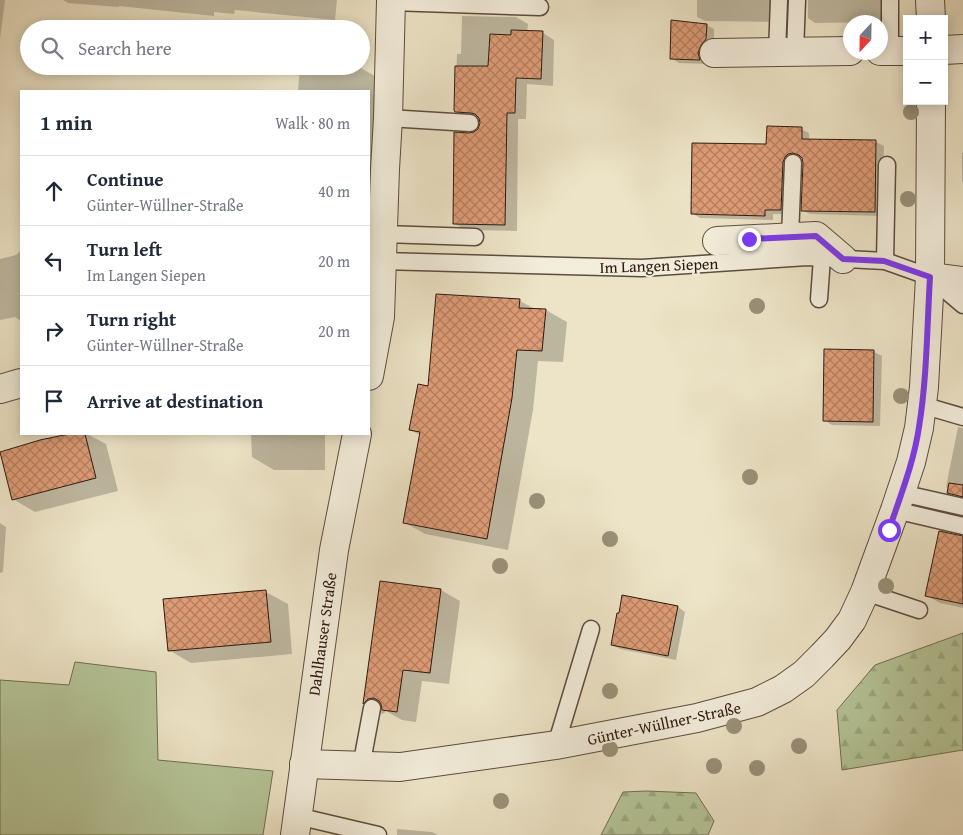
<!DOCTYPE html>
<html lang="en">
<head>
<meta charset="utf-8">
<style>
  body { margin:0; font-family:"Gentium Book Plus",serif; background:#f2f2f3; color:#1f2937 }
  .controls { position:absolute; right:15px; top:15px; display:grid; overflow:hidden; border-radius:0px; box-shadow:0 2px 12px #0003 }
  .controls button { width:45px; height:45px; display:grid; place-items:center; padding:0; border:0; border-bottom:1px solid #e0e1e3; background:#fff; color:#1f2937; font:25px sans-serif }
  .compass { position:absolute; left:843px; top:15px; width:45px; height:45px; border-radius:50%; background:#fff; box-shadow:0 2px 12px #0003; rotate:202deg }
  .stop { position:absolute; width:15px; height:15px; margin:-11px; border:4px solid #7c3aed; border-radius:50%; background:#fff }
  .stop.end { background:#7c3aed; border-color:#fff; box-shadow:0 1px 5px #0008 }
  .list { margin:0; padding:0; list-style:none }
  h2 { display:flex; justify-content:space-between; align-items:center; height:65px; margin:0; padding:0 20px; font-size:21px }
  h2 small { font-size:16px; font-weight:400; color:#747a83 }
  .list li { display:grid; grid-template-columns:32px 1fr auto; gap:15px; align-items:center; box-sizing:border-box; height:70px; padding:0 20px; border-top:1px solid #e0e1e3 }
  .list b { display:block; font-size:19px; white-space:nowrap }
  .list p { margin:0; font-size:16px; white-space:nowrap; color:#747a83 }
  .list em { font-size:16px; font-style:normal; color:#747a83 }
  .icon { flex:none; width:28px; height:28px; fill:none; stroke:currentColor; stroke-width:2; stroke-linecap:round; stroke-linejoin:round }
  .map { position:relative; flex:none; width:963px; height:835px; overflow:hidden }
  .search { position:absolute; background:#fff; box-shadow:0 2px 12px #0003; left:20px; top:20px; width:350px; height:55px; display:flex; align-items:center; gap:12px; box-sizing:border-box; padding:0 18px; border-radius:28px; color:#747a83; font-size:19px }
  .panel { position:absolute; background:#fff; box-shadow:0 2px 12px #0003; left:20px; top:90px; width:350px; height:345px; border-radius:0px }
  .map>svg:first-child { display:block }
  .green { fill:#b5c598; stroke:#706f54 }
  .forest { fill:url(#forest-firs); stroke:#706f54 }
  .shadow { fill:#0003 }
  .building { fill:url(#building-cross-hatch); stroke:#2c1911 }
  .lines { fill:none; stroke-linecap:round; stroke-linejoin:round }
  .lane-casing { stroke:#5c4c3e; stroke-width:19 }
  .street-casing { stroke:#5c4c3e; stroke-width:30 }
  .lane { stroke:#f3eddb; stroke-width:16 }
  .street { stroke:#f3eddb; stroke-width:28 }
  .tree { fill:#999179 }
  .route { stroke:#7c3aed; stroke-width:6 }
  .labels { text-anchor:middle; dominant-baseline:central; stroke-width:4; stroke-linejoin:round; paint-order:stroke }
  .street-label { font-size:16px; fill:#2c1911; stroke:#f3eddb }
</style>
</head>
<body>
<div class="map">
<svg width="963" height="835" viewBox="0 0 963 835">
  <defs>
    <pattern id="forest-firs" width="22" height="20" patternUnits="userSpaceOnUse" patternTransform="scale(1.25)"><rect width="22" height="20" fill="#b5c598"/><path d="M5 1l3.5 6h-7zM16 11l3.5 6h-7z" fill="#9ca982"/></pattern>
    <pattern id="building-cross-hatch" width="8" height="8" patternUnits="userSpaceOnUse" patternTransform="scale(1.25)"><rect width="8" height="8" fill="#de9c76"/><path d="M0 0l8 8M0 8l8-8" fill="none" stroke="#b47e5f"/></pattern>
  </defs>
  <rect width="100%" height="100%" fill="#ede4c7"/>
  <filter id="stains"><feTurbulence type="fractalNoise" baseFrequency=".004" numOctaves="4"/><feColorMatrix values="0 0 0 0 .2 0 0 0 0 .09 0 0 0 0 .02 0 0 0 .5 -.17"/></filter>
  <radialGradient id="worn" r=".72"><stop offset=".6" stop-color="#630" stop-opacity="0"/><stop offset="1" stop-color="#630" stop-opacity=".3"/></radialGradient>
  <polygon class="green" points="75,662 156,672 158,760 273,771 263,835 0,835 0,680 69,685"/>
  <g class="forest">
    <polygon points="963,633 963,750 842,770 837,710 875,665"/>
    <polygon points="647,791 696,793 714,821 708,835 601,835 623,792"/>
  </g>
  <g class="shadow">
    <polygon points="0,0 5,0 0,39"/>
    <polygon points="63,0 337,0 335,20 235,10 234,14 214,12 214,16 119,6 118,7 68,3"/>
    <polygon points="697,0 778,0 776,22 705,21 697,17"/>
    <polygon points="808,0 888,0 887,24 880,24 880,22 815,23 808,18"/>
    <polygon points="462,16 516,17 528,24 527,32 543,33 554,40 553,86 527,84 526,119 518,119 517,231 466,230 454,223 469,134 479,130 481,123 480,119 468,118 455,110 457,54 461,54"/>
    <polygon points="706,25 714,29 714,44 707,64 679,63 671,58"/>
    <polygon points="300,66 361,68 375,76 374,148 372,188 369,187 369,91 298,91"/>
    <polygon points="801,129 809,133 809,140 876,142 884,146 882,216 810,214 802,210 804,163 802,157 796,158 789,214 773,214 773,220 700,218 692,213 767,146"/>
    <polygon points="962,153 963,153 963,182 962,181"/>
    <polygon points="21,250 21,321 15,317 0,320 0,259 16,255"/>
    <polygon points="520,301 535,309 546,310 567,322 563,362 538,361 533,410 508,550 425,534 404,522 420,435 410,430"/>
    <polygon points="874,352 882,356 880,426 832,425 824,420"/>
    <polygon points="958,427 963,428 963,499 953,494 954,492 946,487"/>
    <polygon points="75,434 87,434 106,444 118,491 35,512 13,499 40,442"/>
    <polygon points="251,434 325,434 325,470 274,470 252,457"/>
    <polygon points="0,523 6,527 3,572 0,573"/>
    <polygon points="963,537 963,608 940,603 926,595"/>
    <polygon points="382,582 441,590 460,601 449,684 422,681 416,722 402,720 386,711 383,714 364,703"/>
    <polygon points="266,592 288,604 292,654 191,663 169,650"/>
    <polygon points="678,607 685,612 676,660 620,649 612,645"/>
    <polygon points="397,829 432,832 438,835 397,835"/>
  </g>
  <g class="building">
    <polygon points="671,20 707,24 706,39 701,45 698,53 700,60 670,59"/>
    <polygon points="511,30 543,31 541,79 516,78 515,113 507,113 505,225 453,224 454,132 469,133 474,132 478,129 480,123 479,118 475,114 471,113 455,112 454,110 455,66 488,66 490,34 511,35"/>
    <polygon points="767,126 802,127 802,139 876,140 875,212 801,211 803,163 802,158 799,155 793,153 788,154 785,157 783,162 781,210 765,210 765,216 691,214 692,143 766,144"/>
    <polygon points="436,294 520,299 519,308 546,309 542,351 517,350 512,398 487,539 403,523 420,432 409,430 418,384 428,386"/>
    <polygon points="824,349 874,350 873,422 823,421"/>
    <polygon points="69,434 85,434 96,478 12,500 0,452 40,440"/>
    <polygon points="949,483 963,485 963,497 947,493"/>
    <polygon points="939,531 963,536 963,604 925,596"/>
    <polygon points="380,581 441,589 430,673 403,670 397,712 382,710 381,704 379,701 374,698 368,699 363,704"/>
    <polygon points="266,590 271,642 168,651 163,599"/>
    <polygon points="622,595 678,606 668,656 611,645 617,613 619,613"/>
  </g>
  <g class="lines">
    <g class="lane-casing">
      <g id="lane">
        <polyline points="391,2 540,7"/>
        <polyline points="890,51 890,0"/>
        <polyline points="795,52 797,0"/>
        <polyline points="777,53 779,0"/>
        <polyline points="388,118 470,123"/>
        <polyline points="383,234 475,237"/>
        <polyline points="790,237 793,163"/>
        <polyline points="382,261 642,268 807,257 885,261 930,277 963,305"/>
        <polyline points="885,261 887,165"/>
        <polyline points="819,299 822,258"/>
        <polyline points="922,405 963,417"/>
        <polyline points="901,493 963,507"/>
        <polyline points="895,510 963,526"/>
        <polyline points="865,592 919,610"/>
        <polyline points="556,745 591,629"/>
        <polyline points="361,767 372,708"/>
        <polyline points="297,816 378,835"/>
      </g>
    </g>
    <g class="street-casing">
      <g id="street">
        <polyline points="930,0 931,19"/>
        <polyline points="944,50 963,49"/>
        <polyline points="880,51 907,51"/>
        <polyline points="714,53 850,51"/>
        <polyline points="717,241 816,236 843,259"/>
        <polyline points="930,277 963,281"/>
        <polyline points="369,376 380,317 385,169 388,118 391,0"/>
        <polyline points="0,389 21,383"/>
        <polyline points="304,764 400,767 556,745 697,718 757,702 783,689 804,674 822,656 838,639 852,620 865,592 895,510 911,462 919,428 924,387 930,277 931,101"/>
        <polyline points="295,835 334,550 357,434"/>
      </g>
    </g>
    <use href="#lane" class="lane"/>
    <use href="#street" class="street"/>
  </g>
  <g class="tree">
    <circle cx="911" cy="112" r="8"/>
    <circle cx="908" cy="199" r="8"/>
    <circle cx="757" cy="306" r="8"/>
    <circle cx="901" cy="396" r="8"/>
    <circle cx="750" cy="477" r="8"/>
    <circle cx="537" cy="501" r="8"/>
    <circle cx="610" cy="539" r="8"/>
    <circle cx="500" cy="566" r="8"/>
    <circle cx="886" cy="586" r="8"/>
    <circle cx="610" cy="691" r="8"/>
    <circle cx="734" cy="726" r="8"/>
    <circle cx="799" cy="746" r="8"/>
    <circle cx="610" cy="749" r="8"/>
    <circle cx="714" cy="766" r="8"/>
    <circle cx="757" cy="768" r="8"/>
    <circle cx="501" cy="801" r="8"/>
  </g>
  <g class="lines">
    <path class="route" d="M749 239 816 236 843 259 884 261 930 277C927 327 927 378 919 427 914 462 900 497 889 530"/>
  </g>
  <g class="labels">
    <g class="street-label">
      <text transform="translate(659 265) rotate(-2)">Im Langen Siepen</text>
      <text transform="translate(322 634) rotate(-82)">Dahlhauser Straße</text>
      <text transform="translate(664 723) rotate(-12)">Günter-Wüllner-Straße</text>
    </g>
  </g>
  <rect width="100%" height="100%" filter="url(#stains)"/>
  <rect width="100%" height="100%" fill="url(#worn)"/>
</svg>
<div class="controls">
<button>+</button>
<button>−</button>
</div>
<svg class="compass" viewBox="-18 -18 36 36"><path d="M0-13l5 13h-10z" fill="#e53935"/><path d="M0 13l5-13h-10z" fill="#747a83"/></svg>
<div class="stop" style="left:889px;top:530px"></div>
<div class="stop end" style="left:749px;top:239px"></div>
<div class="search"><svg class="icon" aria-label="search" viewBox="0 0 24 24"><circle cx="10" cy="10" r="6"/><path d="M15 15l6 6"/></svg>Search here</div>
<section class="panel">
<h2>1 min<small>Walk · 80 m</small></h2>
<ul class="list">
<li><svg class="icon" aria-label="ahead" viewBox="0 0 24 24"><path d="M12 20V5M6 11l6-6 6 6"/></svg><div><b>Continue</b><p>Günter-Wüllner-Straße</p></div><em>40 m</em></li>
<li><svg class="icon" aria-label="left" viewBox="0 0 24 24"><path d="M17 20v-9H6M10 6l-5 5 5 5"/></svg><div><b>Turn left</b><p>Im Langen Siepen</p></div><em>20 m</em></li>
<li><svg class="icon" aria-label="right" viewBox="0 0 24 24"><path d="M7 20v-9h11M14 6l5 5-5 5"/></svg><div><b>Turn right</b><p>Günter-Wüllner-Straße</p></div><em>20 m</em></li>
<li><svg class="icon" aria-label="arrive" viewBox="0 0 24 24"><path d="M6 21V4h12l-3 4 3 4H6"/></svg><div><b>Arrive at destination</b></div></li>
</ul>
</section>
</div>
</body>
</html>
